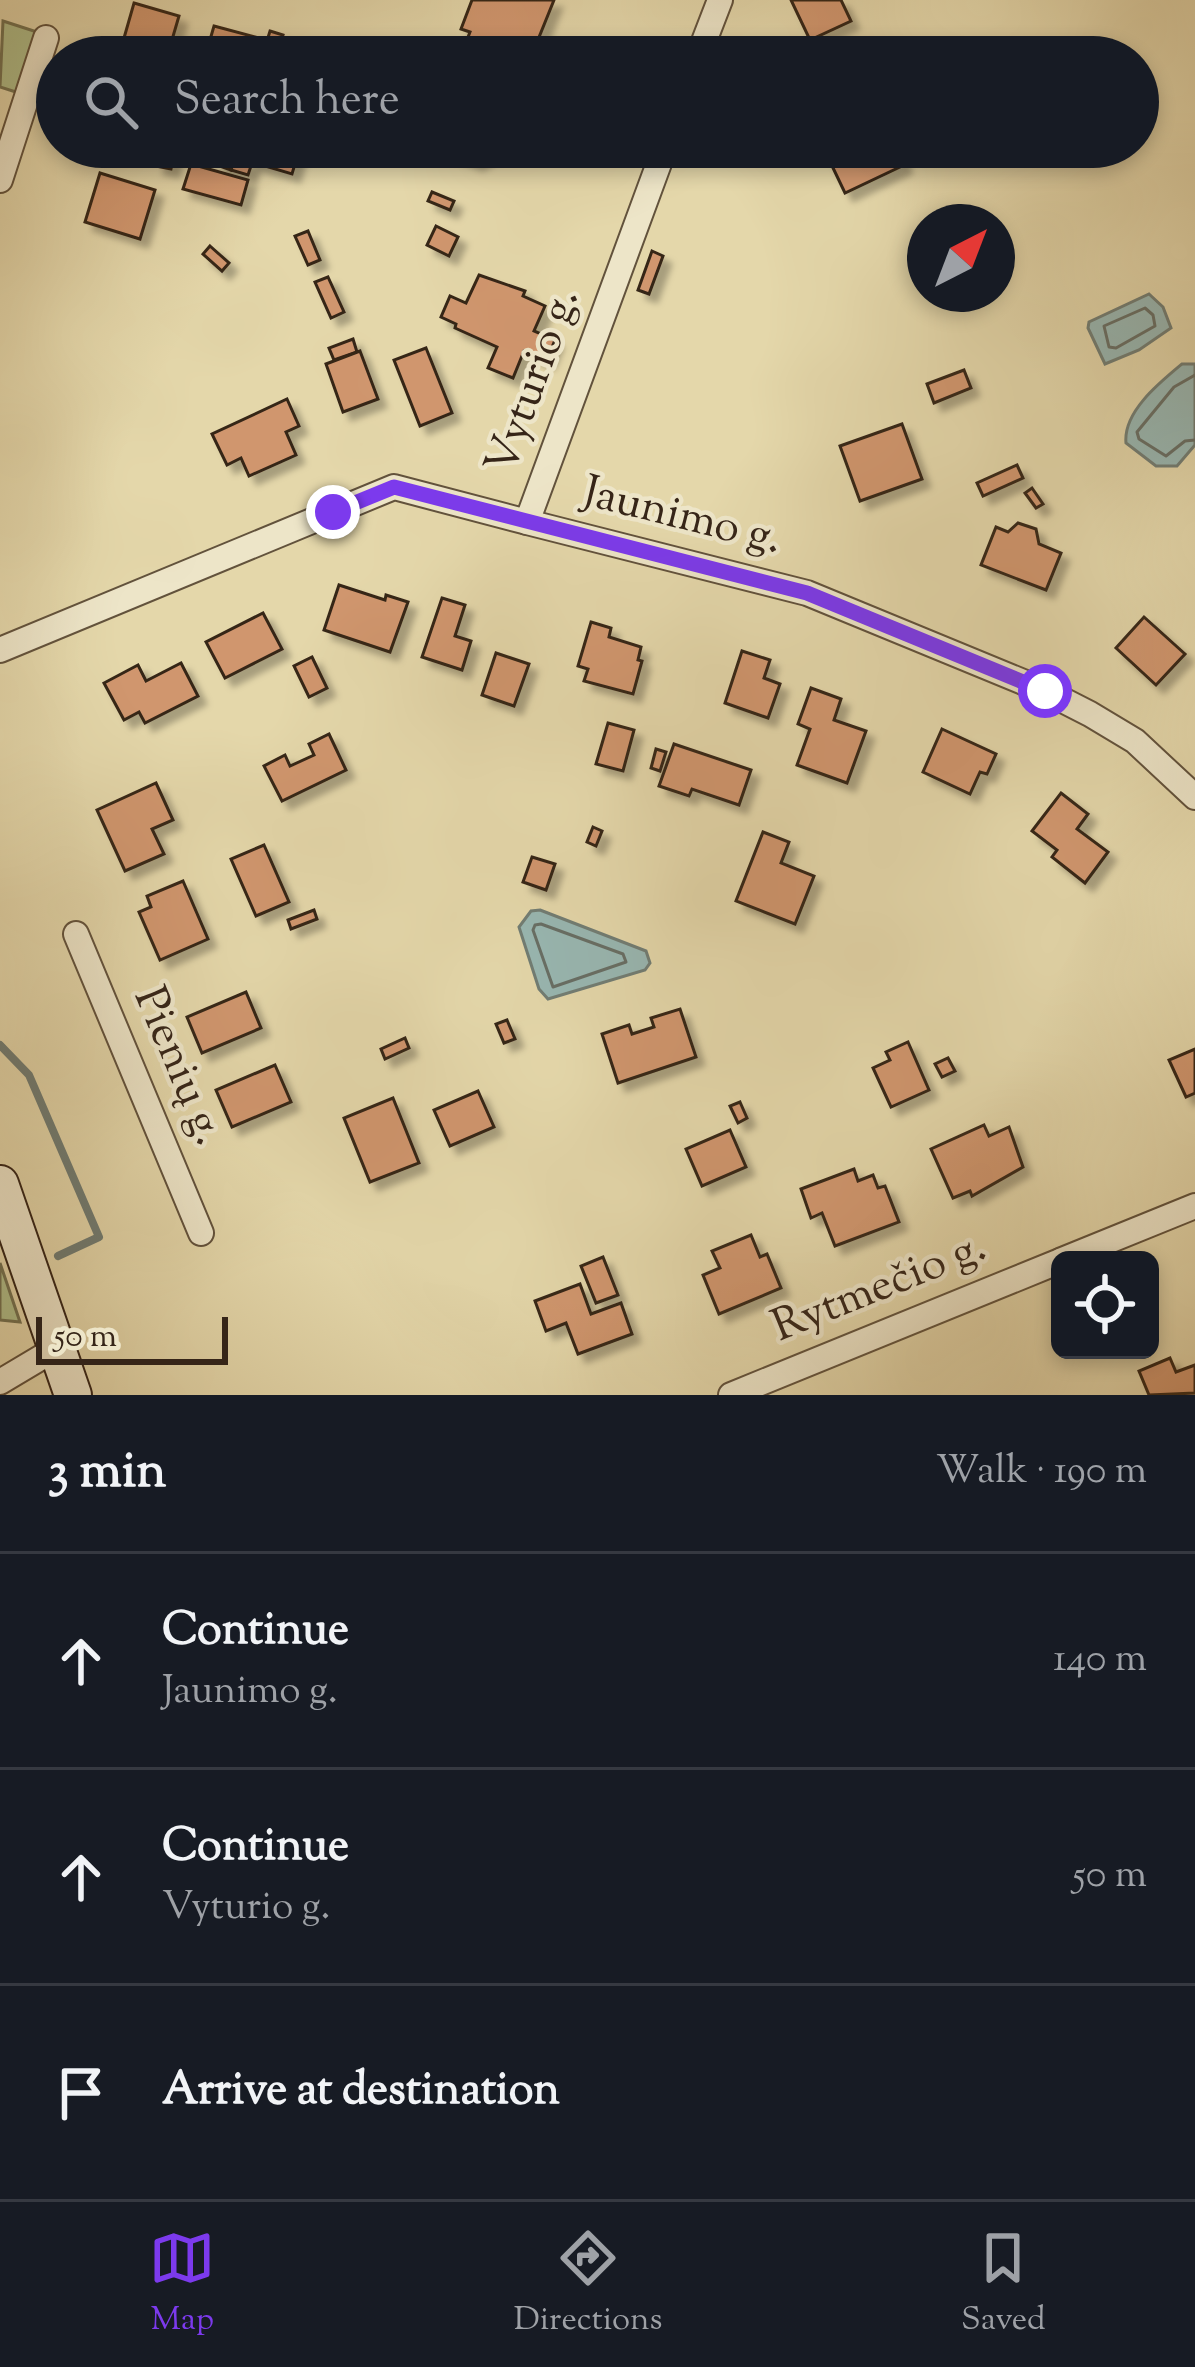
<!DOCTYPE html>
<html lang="en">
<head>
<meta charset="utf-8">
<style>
  body { margin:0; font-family:"Sorts Mill Goudy",serif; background:#242831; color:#f1f3f6 }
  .controls { position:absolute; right:36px; bottom:36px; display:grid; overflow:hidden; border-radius:18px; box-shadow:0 6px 18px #0003 }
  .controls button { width:108px; height:108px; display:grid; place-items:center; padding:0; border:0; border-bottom:3px solid #363941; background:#171b24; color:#f1f3f6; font:60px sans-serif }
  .compass { position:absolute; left:907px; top:204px; width:108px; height:108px; border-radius:50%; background:#171b24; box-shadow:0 6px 18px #0003; rotate:42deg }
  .scale { position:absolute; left:36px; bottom:30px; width:192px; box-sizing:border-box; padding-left:12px; border:6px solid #362518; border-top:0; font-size:33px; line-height:42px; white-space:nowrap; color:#362518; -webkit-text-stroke:9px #ede5c8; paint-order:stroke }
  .stop { position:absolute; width:36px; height:36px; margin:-27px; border:9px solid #7c3aed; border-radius:50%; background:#fff }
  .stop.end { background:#7c3aed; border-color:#fff; box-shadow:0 3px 12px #0008 }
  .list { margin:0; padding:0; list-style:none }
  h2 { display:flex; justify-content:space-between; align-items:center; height:156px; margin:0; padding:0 48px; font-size:51px }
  h2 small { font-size:39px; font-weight:400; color:#9ea1a6 }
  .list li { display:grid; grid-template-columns:78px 1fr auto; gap:36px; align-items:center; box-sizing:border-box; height:216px; padding:0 48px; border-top:3px solid #363941 }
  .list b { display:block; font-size:45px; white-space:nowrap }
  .list p { margin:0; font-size:39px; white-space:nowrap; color:#9ea1a6 }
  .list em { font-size:39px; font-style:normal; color:#9ea1a6 }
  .icon { flex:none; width:66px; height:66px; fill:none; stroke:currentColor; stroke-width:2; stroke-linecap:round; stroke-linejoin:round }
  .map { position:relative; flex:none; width:1195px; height:1395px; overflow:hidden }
  .search { position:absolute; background:#171b24; box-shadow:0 6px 18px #0003; left:36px; right:36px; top:36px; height:132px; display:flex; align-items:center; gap:30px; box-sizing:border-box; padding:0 42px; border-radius:66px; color:#9ea1a6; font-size:45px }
  .sheet { height:804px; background:#171b24 }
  nav { display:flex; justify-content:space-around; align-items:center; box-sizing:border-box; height:168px; border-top:3px solid #363941; background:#171b24; font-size:33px; color:#9ea1a6 }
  nav a { display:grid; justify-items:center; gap:6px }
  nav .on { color:#7c3aed }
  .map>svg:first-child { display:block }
  .green { fill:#b0bf8b; stroke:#737252; stroke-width:3 }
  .water { fill:#98b7b2; stroke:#717d74; stroke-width:3 }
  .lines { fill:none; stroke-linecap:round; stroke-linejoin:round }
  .shore { stroke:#676e65; stroke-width:3 }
  .stream { stroke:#717d74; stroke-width:8 }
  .building { fill:#d0966e; stroke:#362518; stroke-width:3; filter:url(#shadow) }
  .minor-casing { stroke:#62523c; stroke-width:28 }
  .secondary-casing { stroke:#362518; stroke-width:40 }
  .minor { stroke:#ede5c8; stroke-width:24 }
  .secondary { stroke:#ede5c8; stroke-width:36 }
  .route { stroke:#7c3aed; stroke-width:15 }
  .labels { text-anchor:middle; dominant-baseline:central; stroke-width:9; stroke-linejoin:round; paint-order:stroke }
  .street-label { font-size:45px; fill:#362518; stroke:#ede5c8 }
</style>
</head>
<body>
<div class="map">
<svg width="1195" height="1395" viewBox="0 0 1195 1395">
  <defs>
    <filter id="shadow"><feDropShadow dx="8" dy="8" stdDeviation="3" flood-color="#0004"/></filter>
  </defs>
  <rect width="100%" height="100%" fill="#e4d7aa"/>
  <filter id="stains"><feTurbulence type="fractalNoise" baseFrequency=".00167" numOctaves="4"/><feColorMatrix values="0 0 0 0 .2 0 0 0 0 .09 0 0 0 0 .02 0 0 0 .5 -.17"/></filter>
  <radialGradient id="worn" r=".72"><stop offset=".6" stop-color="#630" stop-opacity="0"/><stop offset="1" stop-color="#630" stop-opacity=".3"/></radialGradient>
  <g class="green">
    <polygon points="3,21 37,32 19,93 0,87"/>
    <polygon points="0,1263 20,1322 0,1320"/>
  </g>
  <g class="water">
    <polygon points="1149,294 1163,307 1171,328 1139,350 1105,364 1088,328 1089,322"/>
    <path d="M1182 364H1195V445L1177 466H1156L1126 443C1123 412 1159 383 1182 364Z"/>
    <polygon points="540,910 646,951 650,963 645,970 548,999 539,989 519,927 531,911"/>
  </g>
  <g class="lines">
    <g class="shore">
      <polygon points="1145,308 1153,315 1155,326 1116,348 1109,347 1104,326"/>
      <polyline points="1195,375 1174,387 1137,432 1139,439 1166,456 1185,441 1195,440"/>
      <polygon points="541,924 623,954 626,962 553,987 533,930 535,925"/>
    </g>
    <polyline class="stream" points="0,1045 29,1075 99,1237 58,1256"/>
  </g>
  <g class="building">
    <polygon points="472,0 554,0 531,57 508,48 504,57 481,57 463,50 470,32 461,29"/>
    <polygon points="791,0 841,0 851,21 810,40"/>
    <polygon points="134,3 179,16 167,57 122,45"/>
    <polygon points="214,26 259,38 254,57 205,57"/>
    <polygon points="270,31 283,35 276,57 262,57"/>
    <polygon points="282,37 292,41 288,55 277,52"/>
    <polygon points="252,147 300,147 292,174 248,161"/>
    <polygon points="502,147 475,162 439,148 439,147"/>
    <polygon points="823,147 896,147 904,165 845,193"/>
    <polygon points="159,151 174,154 171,169 156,166"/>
    <polygon points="221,153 235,158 231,170 217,165"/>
    <polygon points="235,158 252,163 248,175 231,170"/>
    <polygon points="191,164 248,180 241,205 183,189"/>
    <polygon points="100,173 155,190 140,239 85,222"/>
    <polygon points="432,192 454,201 450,210 428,201"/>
    <polygon points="436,226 458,237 449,256 427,245"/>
    <polygon points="308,231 320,260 308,265 295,236"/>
    <polygon points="210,246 229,263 222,271 203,254"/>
    <polygon points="652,251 663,256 649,294 638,290"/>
    <polygon points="479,275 525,291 523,296 545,306 534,331 555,340 546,361 524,351 513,378 488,368 497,347 455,328 456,324 441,317 450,296 466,303"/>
    <polygon points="328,277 344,312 331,318 315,282"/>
    <polygon points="353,339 357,352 334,360 329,348"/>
    <polygon points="426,348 452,413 420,426 394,360"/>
    <polygon points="360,351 378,399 343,412 326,364"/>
    <polygon points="964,370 971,388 934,403 927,384"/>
    <polygon points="287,399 299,426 286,432 296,455 249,476 241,458 227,465 212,434"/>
    <polygon points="902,424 922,479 860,501 840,446"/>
    <polygon points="1017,465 1023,478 983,496 977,483"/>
    <polygon points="1032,488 1043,504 1036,508 1025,493"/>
    <polygon points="1018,523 1036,529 1039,544 1061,553 1046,590 981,565 996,527 1008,532"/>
    <polygon points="339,585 385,600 386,595 408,602 390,652 324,630"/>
    <polygon points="442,598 465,605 455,636 471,641 462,670 422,657"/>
    <polygon points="263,613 282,649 225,678 206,642"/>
    <polygon points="1144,617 1185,654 1156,685 1116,648"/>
    <polygon points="591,622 611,628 609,637 641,647 638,660 642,661 633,694 584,681 588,669 578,666"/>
    <polygon points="742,651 770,660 764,678 780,684 768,718 725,703"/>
    <polygon points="496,653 529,664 514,706 482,695"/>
    <polygon points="312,657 327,688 309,697 294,666"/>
    <polygon points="181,663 198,696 145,723 139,712 124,720 104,683 138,665 146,681"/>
    <polygon points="811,688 841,699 834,720 866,731 847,783 797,765 810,729 798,724"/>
    <polygon points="608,723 634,730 623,771 596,764"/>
    <polygon points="942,729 996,754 987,774 980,772 970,794 923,772"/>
    <polygon points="329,734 346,770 282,801 264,766 285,755 290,766 314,755 309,744"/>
    <polygon points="674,744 751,770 739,805 692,789 689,796 659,786"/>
    <polygon points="656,749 666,752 660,771 651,768"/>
    <polygon points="156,783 173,820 152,829 164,854 125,871 97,810"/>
    <polygon points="1061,793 1088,814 1077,829 1108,852 1085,883 1052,857 1057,850 1032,831"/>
    <polygon points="593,827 602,831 596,846 587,842"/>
    <polygon points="763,832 789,842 781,863 814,876 795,924 736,901"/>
    <polygon points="264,845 289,902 256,916 231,859"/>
    <polygon points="532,857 555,864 546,890 523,882"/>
    <polygon points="183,881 208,939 160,960 139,912 151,907 147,896"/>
    <polygon points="314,910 317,919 291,929 288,920"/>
    <polygon points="246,992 261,1028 202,1053 187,1017"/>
    <polygon points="680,1009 696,1057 618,1083 602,1034 629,1025 632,1034 654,1027 651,1018"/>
    <polygon points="507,1020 515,1039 504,1043 496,1024"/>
    <polygon points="405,1038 409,1048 385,1059 381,1049"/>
    <polygon points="908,1042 929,1090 891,1107 873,1068 890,1060 886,1052"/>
    <polygon points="1195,1049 1195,1093 1186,1097 1169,1060"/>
    <polygon points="948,1058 955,1071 942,1077 935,1064"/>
    <polygon points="275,1065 291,1102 232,1127 216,1090"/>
    <polygon points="478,1091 494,1127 450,1146 434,1110"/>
    <polygon points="393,1098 419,1163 370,1182 344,1118"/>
    <polygon points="740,1102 747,1118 738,1123 730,1106"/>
    <polygon points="984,1125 989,1136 1009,1127 1023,1167 972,1196 970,1191 953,1198 931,1149"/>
    <polygon points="730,1130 746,1167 702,1186 686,1149"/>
    <polygon points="854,1169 858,1181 873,1175 878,1188 885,1186 899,1222 835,1246 822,1213 811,1218 801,1189"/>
    <polygon points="751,1235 760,1257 767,1254 781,1288 719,1314 703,1275 720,1268 712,1251"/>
    <polygon points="603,1257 618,1295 596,1303 581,1266"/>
    <polygon points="580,1284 591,1314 621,1303 632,1334 578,1354 566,1323 546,1331 535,1301"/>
    <polygon points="1170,1358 1176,1372 1195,1365 1195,1393 1149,1395 1139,1371"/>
  </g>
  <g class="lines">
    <g class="minor-casing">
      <g id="minor">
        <polyline points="698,57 720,0"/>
        <polyline points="0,180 46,38"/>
        <polyline points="527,522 807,593 1045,691 1090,714 1135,741 1195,797"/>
        <polyline points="0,650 394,487 527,522 665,147"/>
        <polyline points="76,934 201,1233"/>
        <polyline points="1062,1260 1195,1206"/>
        <polyline points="0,1382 57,1348"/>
        <polyline points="731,1395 1060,1261"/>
      </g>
    </g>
    <g class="secondary-casing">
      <polyline id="secondary" points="0,1184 73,1395"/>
    </g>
    <use href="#minor" class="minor"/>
    <use href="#secondary" class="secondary"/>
  </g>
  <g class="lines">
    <polyline class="route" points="333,512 394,487 807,593 1045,691"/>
  </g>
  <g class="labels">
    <g class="street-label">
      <text transform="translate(535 382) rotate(-70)">Vyturio g.</text>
      <text transform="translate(682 518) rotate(14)">Jaunimo g.</text>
      <text transform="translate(177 1067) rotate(67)">Pienių g.</text>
      <text transform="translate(880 1289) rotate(-22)">Rytmečio g.</text>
    </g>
  </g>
  <rect width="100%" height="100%" filter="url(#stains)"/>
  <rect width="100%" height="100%" fill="url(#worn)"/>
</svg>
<div class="controls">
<button><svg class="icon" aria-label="locate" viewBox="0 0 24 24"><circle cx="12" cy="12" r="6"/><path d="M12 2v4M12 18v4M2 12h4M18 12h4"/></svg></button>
</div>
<svg class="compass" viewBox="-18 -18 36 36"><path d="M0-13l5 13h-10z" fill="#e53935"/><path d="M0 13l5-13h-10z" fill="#9ea1a6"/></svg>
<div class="scale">50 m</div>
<div class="stop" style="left:1045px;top:691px"></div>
<div class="stop end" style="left:333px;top:512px"></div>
<div class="search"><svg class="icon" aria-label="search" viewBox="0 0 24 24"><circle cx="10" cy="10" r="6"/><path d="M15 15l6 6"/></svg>Search here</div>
</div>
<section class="sheet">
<h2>3 min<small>Walk · 190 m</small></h2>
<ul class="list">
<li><svg class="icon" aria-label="ahead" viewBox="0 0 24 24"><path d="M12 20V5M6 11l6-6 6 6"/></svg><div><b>Continue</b><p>Jaunimo g.</p></div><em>140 m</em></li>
<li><svg class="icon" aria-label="ahead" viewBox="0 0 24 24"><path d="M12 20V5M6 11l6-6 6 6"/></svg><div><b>Continue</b><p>Vyturio g.</p></div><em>50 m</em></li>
<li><svg class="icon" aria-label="arrive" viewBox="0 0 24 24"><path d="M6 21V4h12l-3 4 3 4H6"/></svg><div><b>Arrive at destination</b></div></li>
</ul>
</section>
<nav>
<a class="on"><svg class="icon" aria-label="map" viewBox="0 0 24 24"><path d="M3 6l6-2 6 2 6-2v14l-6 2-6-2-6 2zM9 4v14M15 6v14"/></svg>Map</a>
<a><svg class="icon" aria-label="directions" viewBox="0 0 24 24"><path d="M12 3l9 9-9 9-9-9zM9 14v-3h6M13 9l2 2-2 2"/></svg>Directions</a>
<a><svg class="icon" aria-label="saved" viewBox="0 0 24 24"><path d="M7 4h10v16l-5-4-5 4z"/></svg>Saved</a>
</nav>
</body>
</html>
